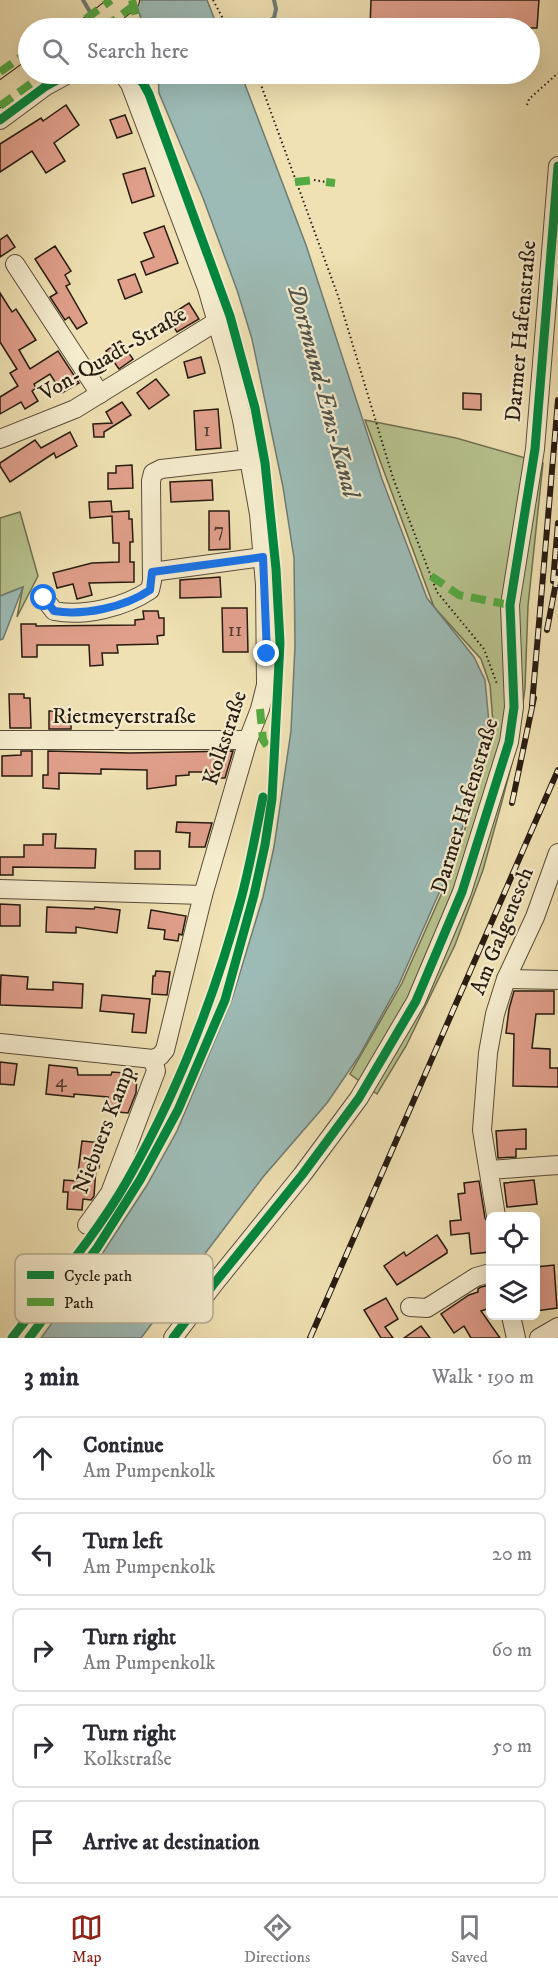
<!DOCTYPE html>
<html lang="en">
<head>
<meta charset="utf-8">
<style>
  body { margin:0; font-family:"IM FELL DW Pica",serif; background:#f7f7f7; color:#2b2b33 }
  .controls { position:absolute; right:18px; bottom:18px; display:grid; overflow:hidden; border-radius:9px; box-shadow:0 6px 24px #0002 }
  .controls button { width:54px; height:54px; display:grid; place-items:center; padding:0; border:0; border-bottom:2px solid #e1e1e2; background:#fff; color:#2b2b33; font:30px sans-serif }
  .stop { position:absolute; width:18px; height:18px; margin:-14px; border:4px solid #1a73e8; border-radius:50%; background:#fff }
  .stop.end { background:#1a73e8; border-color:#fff; box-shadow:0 2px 6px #0008 }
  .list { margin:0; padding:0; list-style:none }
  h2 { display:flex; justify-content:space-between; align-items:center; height:78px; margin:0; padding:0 24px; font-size:26px }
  h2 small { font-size:20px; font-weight:400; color:#7c7c81 }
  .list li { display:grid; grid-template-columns:39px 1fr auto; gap:18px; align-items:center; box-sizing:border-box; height:84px; margin:0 12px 12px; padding:0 12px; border:2px solid #e1e1e2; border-radius:9px }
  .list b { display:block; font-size:22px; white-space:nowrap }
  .list p { margin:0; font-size:20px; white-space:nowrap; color:#7c7c81 }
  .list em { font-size:20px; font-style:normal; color:#7c7c81 }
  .icon { flex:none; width:33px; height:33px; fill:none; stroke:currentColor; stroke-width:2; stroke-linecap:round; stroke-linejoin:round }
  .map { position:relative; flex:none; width:558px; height:1338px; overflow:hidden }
  .search { position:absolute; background:#fff; box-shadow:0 6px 24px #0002; left:18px; right:18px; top:18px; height:66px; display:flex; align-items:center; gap:15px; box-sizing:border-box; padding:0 21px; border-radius:33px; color:#7c7c81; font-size:22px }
  .sheet { height:558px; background:#fff }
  nav { display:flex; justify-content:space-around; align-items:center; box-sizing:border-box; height:84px; border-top:2px solid #e1e1e2; background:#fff; font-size:16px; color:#7c7c81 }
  nav a { display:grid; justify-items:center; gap:3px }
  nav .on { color:#8f2418 }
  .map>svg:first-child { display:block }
  .green { fill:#b7c38e; stroke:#6f6f50; stroke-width:1.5 }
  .water { fill:#9dbbb6; stroke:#6e7b74; stroke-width:1.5 }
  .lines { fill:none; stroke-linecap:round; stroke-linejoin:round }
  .stream { stroke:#6e7b74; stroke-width:4 }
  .building { fill:#e09f8b; stroke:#271b11; stroke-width:1.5 }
  .minor-casing { stroke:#594c3a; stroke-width:20 }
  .major-casing { stroke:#271b11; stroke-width:26 }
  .path { stroke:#271b11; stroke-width:2; stroke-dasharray:1.5 3; stroke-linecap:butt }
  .minor { stroke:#f5ecce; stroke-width:18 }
  .major { stroke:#efe1b3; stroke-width:24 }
  .rail-casing { stroke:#271b11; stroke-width:6 }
  .rail { stroke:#f5ecce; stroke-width:4; stroke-dasharray:11; stroke-linecap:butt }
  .quiet { stroke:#53a942; stroke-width:8; stroke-dasharray:15 8; stroke-linecap:butt }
  .cycleway-casing { stroke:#f5ecce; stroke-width:13 }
  .cycleway { stroke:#00873e; stroke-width:9 }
  .route { stroke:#1a73e8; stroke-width:8 }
  .labels { text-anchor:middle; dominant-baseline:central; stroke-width:4.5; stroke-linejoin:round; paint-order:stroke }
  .number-label { font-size:20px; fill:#553c30 }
  .street-label { font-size:22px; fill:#271b11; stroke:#f5ecce }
  .water-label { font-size:24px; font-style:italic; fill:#50534b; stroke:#f5ecce }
  .key { fill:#f5ecce; stroke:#b7ad95; stroke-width:1.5 }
  .key-label { font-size:16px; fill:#271b11 }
</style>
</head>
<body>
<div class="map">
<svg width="558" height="1338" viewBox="0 0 558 1338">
  <rect width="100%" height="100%" fill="#efe1b3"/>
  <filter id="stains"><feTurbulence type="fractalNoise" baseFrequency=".00333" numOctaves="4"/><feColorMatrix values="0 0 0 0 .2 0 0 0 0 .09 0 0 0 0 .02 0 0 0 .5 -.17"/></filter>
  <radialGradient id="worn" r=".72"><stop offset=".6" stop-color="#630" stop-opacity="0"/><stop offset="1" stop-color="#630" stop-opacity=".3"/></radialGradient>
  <g class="green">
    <polygon points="365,420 456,438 543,463 528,606 525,688 518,740 501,805 483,870 455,945 406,1046 377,1094 350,1074 402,983 453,868 482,772 493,723 490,685 481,659 434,607"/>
    <polygon points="20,512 38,576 17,617 23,587 0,596 0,518"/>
  </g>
  <g class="water">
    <polygon points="135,0 207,0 218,28 144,28"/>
    <polygon points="158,74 241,74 306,245 382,479 427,598 474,657 485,680 489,723 479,773 450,868 399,984 359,1056 327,1103 263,1177 141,1338 41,1338 100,1257 147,1185 177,1131 232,999 263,897 274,847 291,731 295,646 294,558 283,487 252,339 237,290 203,198 159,93"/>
    <polygon points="23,587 3,639 0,640 0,596"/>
  </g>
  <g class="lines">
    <g class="stream">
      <polyline points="83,0 90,12"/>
      <polyline points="254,28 274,18 276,9 274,0"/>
    </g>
  </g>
  <g class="building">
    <polygon points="371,0 539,0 537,28 370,28"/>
    <polygon points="66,105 79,125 54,143 65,161 46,173 32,151 0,172 0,144 41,118 43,121"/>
    <polygon points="125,115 132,133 117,138 110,120"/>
    <polygon points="145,168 154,196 132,203 123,174"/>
    <polygon points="164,226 178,263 146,275 141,262 154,257 144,233"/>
    <polygon points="7,235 15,247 0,257 0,240"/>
    <polygon points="55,246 71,271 65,275 70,284 66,286 87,323 77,329 69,317 65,320 50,297 57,293 35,259"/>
    <polygon points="135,274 142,292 125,299 118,280"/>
    <polygon points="0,293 12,312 16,309 36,340 19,350 30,369 58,351 79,383 62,393 50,374 34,384 36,388 32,391 38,401 25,409 21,402 0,414 0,397 18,386 10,373 17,369 0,342"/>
    <polygon points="189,303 199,319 177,332 167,317"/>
    <polygon points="120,341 133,359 119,369 106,351"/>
    <polygon points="201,357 205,373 188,378 184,362"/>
    <polygon points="156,379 169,395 149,409 137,393"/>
    <polygon points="463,393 481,394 481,410 463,409"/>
    <polygon points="122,402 131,415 104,432 104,437 94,437 93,424 112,423 106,412"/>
    <polygon points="218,409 221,448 196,450 194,411"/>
    <polygon points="70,432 77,446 56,458 54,453 10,482 0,466 0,463 35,440 41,448"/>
    <polygon points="132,465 133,488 108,489 108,473 116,473 116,466"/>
    <polygon points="212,480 213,500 171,502 170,482"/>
    <polygon points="111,501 112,512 129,511 129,519 132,519 133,542 130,542 130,562 134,562 134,582 89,583 92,595 77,599 73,584 57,588 53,573 92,563 119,562 119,543 113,543 112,516 90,518 89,502"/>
    <polygon points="209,511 229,511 230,549 209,550"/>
    <polygon points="220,577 221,597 180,598 180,580"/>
    <polygon points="222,608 247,608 248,652 223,652"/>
    <polygon points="143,611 158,611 159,618 164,618 164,635 157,636 158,644 117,645 118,653 102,653 103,665 90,666 89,645 37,645 37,657 22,657 21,624 36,624 36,626 135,625 135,620 144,619"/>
    <polygon points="9,694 24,694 24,698 30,698 31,728 10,728"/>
    <rect x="49" y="711" width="22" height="18"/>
    <polygon points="21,751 32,751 32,776 2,776 2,756 21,755"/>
    <polygon points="48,751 130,753 233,751 225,778 213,778 213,772 189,772 189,775 176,776 176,785 147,789 147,770 101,769 101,774 59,773 59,789 43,788 43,775 48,775"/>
    <polygon points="177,822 212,823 205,847 189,847 190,833 176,832"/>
    <polygon points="43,834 56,834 55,848 96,849 95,868 13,867 13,875 0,875 0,857 24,857 24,845 43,845"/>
    <rect x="135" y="851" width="25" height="18"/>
    <polygon points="0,904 20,905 20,926 0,926"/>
    <polygon points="47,907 94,909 95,907 120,910 117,933 76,927 76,933 46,932"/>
    <polygon points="151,910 186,916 182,935 179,934 178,941 164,939 165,930 148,928"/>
    <polygon points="156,971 170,972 167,995 152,994 153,976 155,976"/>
    <polygon points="1,975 28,977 27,989 53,990 53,982 83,984 82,1008 0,1005"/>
    <polygon points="514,991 554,991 554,1014 536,1014 532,1048 550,1049 550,1068 558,1068 558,1087 513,1086 514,1034 506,1033 509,1009"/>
    <polygon points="102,995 150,999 146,1033 132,1032 134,1014 100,1011"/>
    <polygon points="0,1062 17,1064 14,1085 0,1084"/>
    <polygon points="49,1065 77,1068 78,1075 111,1075 112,1072 137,1074 136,1093 128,1113 107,1111 108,1097 74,1094 74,1097 46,1094"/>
    <polygon points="526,1129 526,1149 516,1149 516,1157 498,1158 496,1131"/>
    <polygon points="82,1141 102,1143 99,1168 96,1168 94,1196 91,1200 83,1199 82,1210 67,1209 68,1192 63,1192 64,1180 77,1181"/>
    <polygon points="534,1180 537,1204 507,1207 504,1183"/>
    <polygon points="479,1181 485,1218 490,1226 490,1252 471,1254 469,1233 451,1235 450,1221 461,1220 458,1194 465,1193 464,1183"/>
    <polygon points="437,1235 447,1250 447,1253 397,1285 384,1266 404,1252 406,1256"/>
    <polygon points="554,1265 557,1308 536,1311 536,1267"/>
    <polygon points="490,1285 490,1308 481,1311 500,1338 471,1338 464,1326 454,1333 441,1314 469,1295 478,1292 478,1289 481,1287"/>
    <polygon points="386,1298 398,1319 385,1327 393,1338 381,1338 364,1310"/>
    <polygon points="421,1326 430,1338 404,1338"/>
  </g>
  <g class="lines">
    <g class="minor-casing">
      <g id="minor">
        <polyline points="123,74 130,84 207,288 229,364 242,420 259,514 265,585 266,685 260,709 248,740 203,895 165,1050 160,1056 153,1059"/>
        <polyline points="0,120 46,86 68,74"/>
        <polyline points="15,264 100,394"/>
        <polyline points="0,439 75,409 216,322"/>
        <polyline points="152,572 263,557"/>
        <path d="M44 598 54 611C84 617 125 607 150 590L152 581 151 481 153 473 161 469 249 459"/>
        <polyline points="0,740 248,740"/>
        <polyline points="0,889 203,895"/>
        <polyline points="506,979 558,980"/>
        <polyline points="0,1043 153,1059"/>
        <polyline points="489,1170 558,1165"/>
        <polyline points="496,1216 482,1130 488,1053 495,1014 506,979 535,917 558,853"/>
        <polyline points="87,1225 110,1193 156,1071 153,1059"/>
        <polyline points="410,1307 427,1308 476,1277 490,1273"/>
        <polyline points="511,1316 516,1338"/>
        <polyline points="173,1338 213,1285 302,1175 359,1098 416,1001 462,892 509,742 514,707 510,605 535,449 558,166"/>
        <polyline points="539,1338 558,1327"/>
      </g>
    </g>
    <g class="major-casing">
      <g id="major">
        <polyline points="91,28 127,0"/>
        <polyline points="0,95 29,74"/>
      </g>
    </g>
    <g class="path">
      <polyline points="213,0 228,28"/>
      <polyline points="257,74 338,296 393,478 437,592 484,649 497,684"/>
      <polyline points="527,105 529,99 558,73"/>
      <polyline points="314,180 326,182"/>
    </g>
    <use href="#minor" class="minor"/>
    <use href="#major" class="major"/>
    <g class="rail-casing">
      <g id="rail">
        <polyline points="553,581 558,523"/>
        <polyline points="547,630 558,572"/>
        <polyline points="532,705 558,400"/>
        <polyline points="512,803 534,698"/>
        <polyline points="310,1338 558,770"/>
      </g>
    </g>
    <use href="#rail" class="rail"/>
    <g class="quiet">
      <polyline points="132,0 139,28"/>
      <polyline points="65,28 83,21 111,0"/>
      <polyline points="104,28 141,0"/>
      <polyline points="0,72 28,52"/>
      <polyline points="0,106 44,74"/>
      <polyline points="295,182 314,180"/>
      <polyline points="326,182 335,183"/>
      <polyline points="431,576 459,595 510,605"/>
      <polyline points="260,709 263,740 273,754"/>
    </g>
    <g class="cycleway-casing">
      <g id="cycleway">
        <polyline points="0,120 46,86 68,74"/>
        <path d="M12 1338C51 1287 95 1237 127 1181 177 1093 215 996 241 899 250 866 256 831 263 797"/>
        <polyline points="29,1338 97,1248 140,1180 178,1110 225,1000 254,895 265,845 272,799 280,643 276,569 265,463 255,408 230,316 149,94 143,83 133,74"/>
        <polyline points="173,1338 213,1285 302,1175 359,1098 416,1001 462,892 509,742 514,707 510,605 535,449 558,166"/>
      </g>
    </g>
    <use href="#cycleway" class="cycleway"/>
  </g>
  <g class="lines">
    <path class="route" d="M44 598 54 611C84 616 125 607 150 590L152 572 263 557 267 654"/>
  </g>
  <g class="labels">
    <g class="number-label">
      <text x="207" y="430">1</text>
      <text x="219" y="530">7</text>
      <text x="235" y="630">11</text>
      <text x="61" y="1081">4</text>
    </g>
    <g class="street-label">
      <text transform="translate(521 331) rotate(-85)">Darmer Hafenstraße</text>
      <text transform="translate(113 354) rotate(-30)">Von-Quadt-Straße</text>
      <text x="124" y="716">Rietmeyerstraße</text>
      <text transform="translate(225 738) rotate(-72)">Kolkstraße</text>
      <text transform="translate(465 806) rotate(-73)">Darmer Hafenstraße</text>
      <text transform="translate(502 931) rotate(-68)">Am Galgenesch</text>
      <text transform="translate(104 1130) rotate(-69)">Niebuers Kamp</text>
    </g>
    <g class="water-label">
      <text transform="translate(323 391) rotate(75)">Dortmund-Ems-Kanal</text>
    </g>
  </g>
  <rect x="15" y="1254" width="198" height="69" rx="9" class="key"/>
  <rect x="27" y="1271" width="27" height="8" fill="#00873e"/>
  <rect x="27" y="1298" width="27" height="8" fill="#53a942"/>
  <g class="key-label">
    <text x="64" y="1281">Cycle path</text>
    <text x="64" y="1308">Path</text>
  </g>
  <rect width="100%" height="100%" filter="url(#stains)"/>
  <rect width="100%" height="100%" fill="url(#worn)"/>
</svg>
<div class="controls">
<button><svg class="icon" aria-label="locate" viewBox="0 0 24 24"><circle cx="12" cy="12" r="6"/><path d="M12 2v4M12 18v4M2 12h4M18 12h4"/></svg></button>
<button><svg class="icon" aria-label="layers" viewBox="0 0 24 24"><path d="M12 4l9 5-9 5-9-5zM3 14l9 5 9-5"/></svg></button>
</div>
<div class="stop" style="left:44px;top:598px"></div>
<div class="stop end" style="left:267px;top:654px"></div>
<div class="search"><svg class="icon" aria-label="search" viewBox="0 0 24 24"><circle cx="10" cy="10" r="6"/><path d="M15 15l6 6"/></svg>Search here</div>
</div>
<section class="sheet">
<h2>3 min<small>Walk · 190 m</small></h2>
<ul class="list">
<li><svg class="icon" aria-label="ahead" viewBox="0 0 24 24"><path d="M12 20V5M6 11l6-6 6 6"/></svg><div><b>Continue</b><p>Am Pumpenkolk</p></div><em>60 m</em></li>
<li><svg class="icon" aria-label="left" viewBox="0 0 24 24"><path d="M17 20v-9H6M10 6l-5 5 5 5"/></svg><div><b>Turn left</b><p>Am Pumpenkolk</p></div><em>20 m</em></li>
<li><svg class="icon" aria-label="right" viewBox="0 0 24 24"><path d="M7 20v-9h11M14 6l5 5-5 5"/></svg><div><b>Turn right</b><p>Am Pumpenkolk</p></div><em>60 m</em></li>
<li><svg class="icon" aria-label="right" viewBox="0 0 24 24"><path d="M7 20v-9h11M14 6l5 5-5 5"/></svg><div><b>Turn right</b><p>Kolkstraße</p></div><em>50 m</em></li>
<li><svg class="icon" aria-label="arrive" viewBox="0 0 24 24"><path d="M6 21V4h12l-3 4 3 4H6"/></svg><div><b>Arrive at destination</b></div></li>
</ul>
</section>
<nav>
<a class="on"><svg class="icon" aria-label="map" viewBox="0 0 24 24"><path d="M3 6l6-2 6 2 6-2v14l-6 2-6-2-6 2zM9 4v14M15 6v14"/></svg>Map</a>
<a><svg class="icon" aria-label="directions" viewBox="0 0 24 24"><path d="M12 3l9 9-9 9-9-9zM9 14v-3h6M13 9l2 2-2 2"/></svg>Directions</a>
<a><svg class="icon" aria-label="saved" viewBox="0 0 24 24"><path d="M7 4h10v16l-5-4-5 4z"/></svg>Saved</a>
</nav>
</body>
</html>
